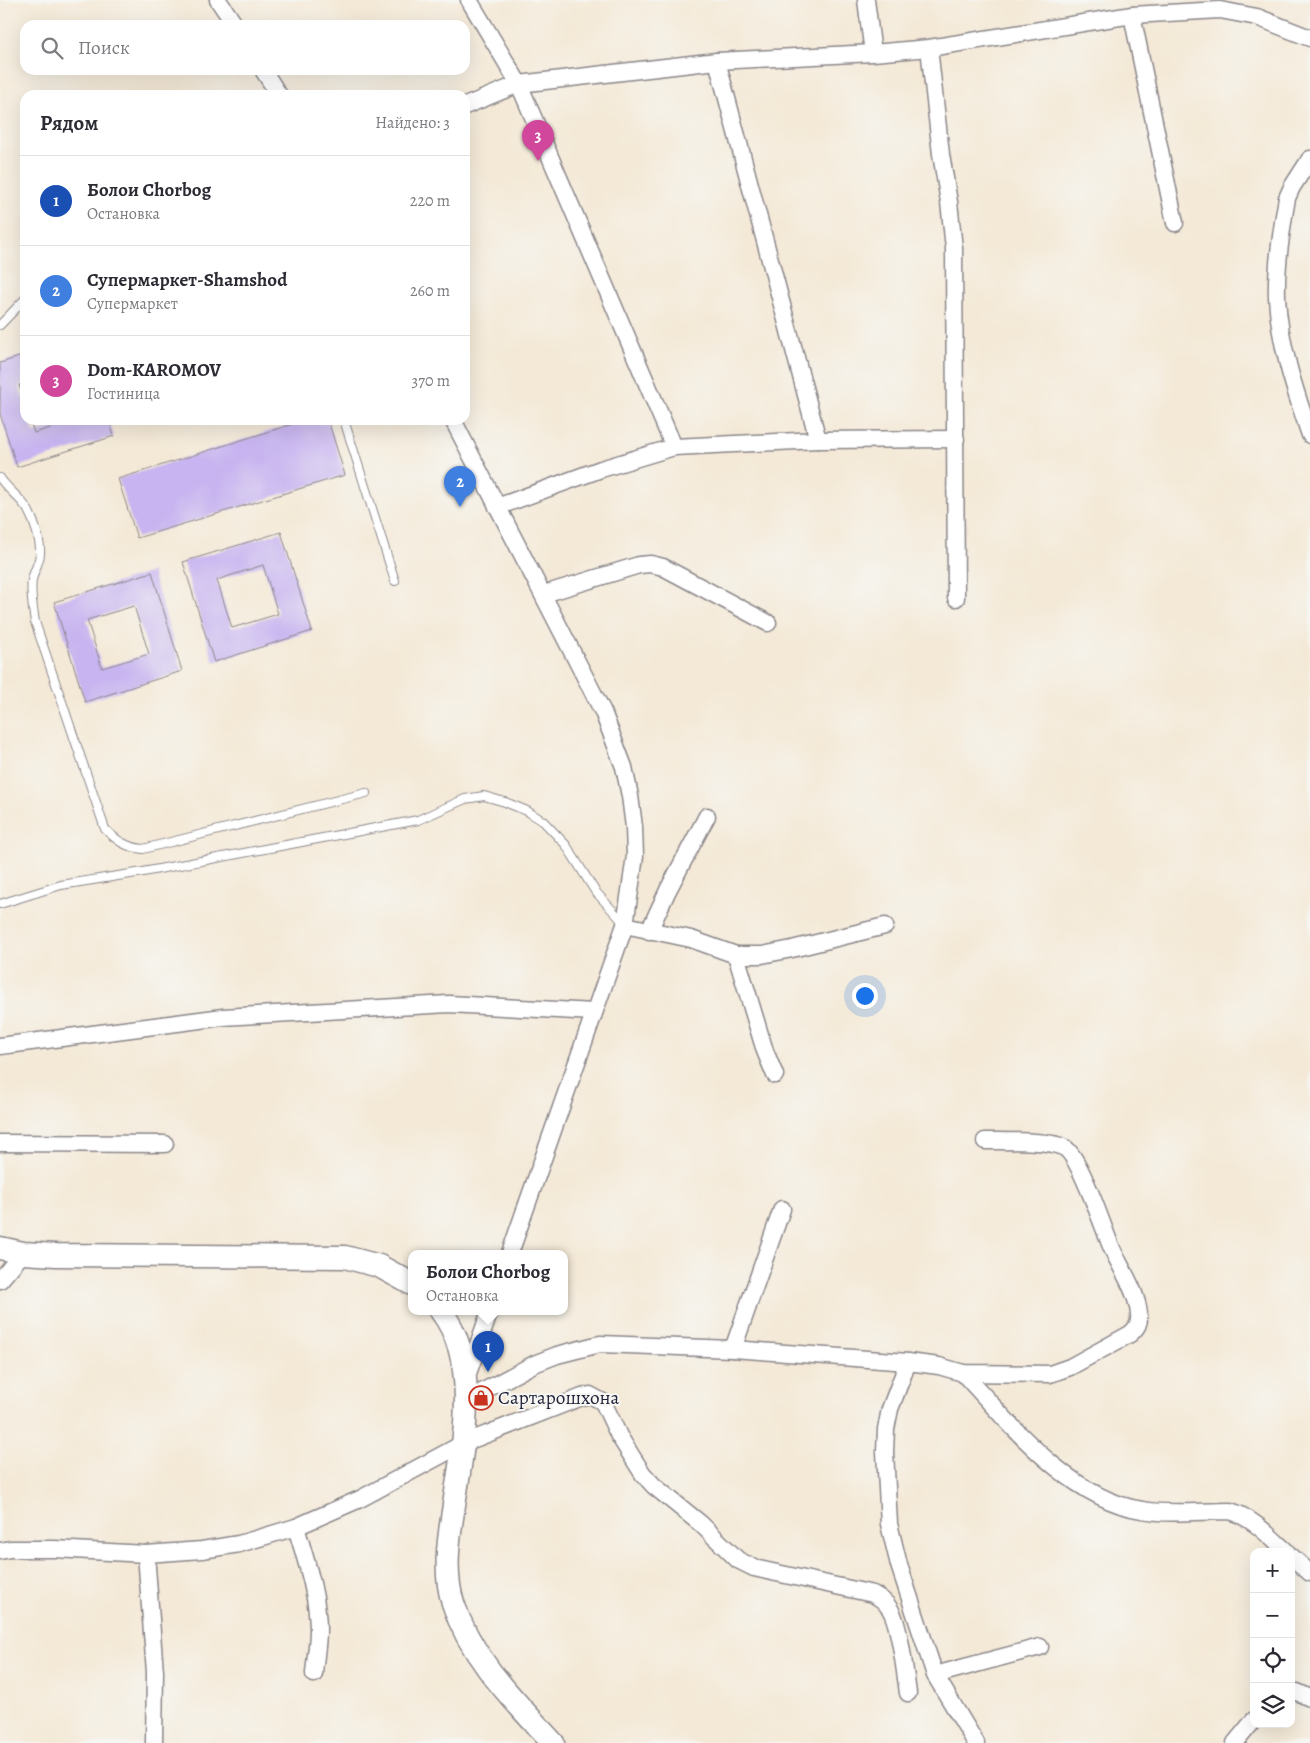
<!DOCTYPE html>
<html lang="ru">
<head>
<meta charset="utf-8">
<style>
  body { margin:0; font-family:Alegreya,serif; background:#f2f2f3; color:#2b2b33 }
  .controls { position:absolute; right:15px; bottom:15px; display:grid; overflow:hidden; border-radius:10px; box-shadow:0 5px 20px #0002 }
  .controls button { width:45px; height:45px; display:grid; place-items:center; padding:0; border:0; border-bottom:1px solid #e1e1e2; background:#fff; color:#2b2b33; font:25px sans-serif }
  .you { position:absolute; left:864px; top:995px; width:18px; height:18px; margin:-12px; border:4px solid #fff; border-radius:50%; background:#1a73e8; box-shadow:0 0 0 8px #1a73e833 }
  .badge { display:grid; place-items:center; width:32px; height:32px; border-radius:50%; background:#1a73e8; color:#fff; font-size:16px; font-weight:700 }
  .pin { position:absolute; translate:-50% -41px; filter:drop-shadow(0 1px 2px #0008) }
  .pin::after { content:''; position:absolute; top:26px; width:18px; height:15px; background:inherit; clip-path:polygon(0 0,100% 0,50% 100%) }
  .popup { position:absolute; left:408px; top:1250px; width:160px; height:65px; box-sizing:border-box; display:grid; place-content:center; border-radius:10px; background:#fff; filter:drop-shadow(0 1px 4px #0005); font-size:16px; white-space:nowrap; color:#7c7c81 }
  .popup b { font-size:19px; color:#2b2b33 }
  .popup::after { content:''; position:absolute; left:50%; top:100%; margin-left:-10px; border:10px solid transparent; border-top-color:#fff }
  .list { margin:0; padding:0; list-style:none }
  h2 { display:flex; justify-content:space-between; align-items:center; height:65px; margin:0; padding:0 20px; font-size:21px }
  h2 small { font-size:16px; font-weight:400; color:#7c7c81 }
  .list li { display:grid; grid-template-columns:32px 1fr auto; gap:15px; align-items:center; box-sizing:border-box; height:90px; padding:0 20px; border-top:1px solid #e1e1e2 }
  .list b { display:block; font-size:19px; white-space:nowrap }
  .list p { margin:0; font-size:16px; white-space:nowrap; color:#7c7c81 }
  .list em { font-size:16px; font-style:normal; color:#7c7c81 }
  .icon { flex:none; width:28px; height:28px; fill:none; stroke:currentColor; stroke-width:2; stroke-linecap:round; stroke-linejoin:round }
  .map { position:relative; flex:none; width:1310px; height:1743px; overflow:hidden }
  .search { position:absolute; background:#fff; box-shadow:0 5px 20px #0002; left:20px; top:20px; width:450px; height:55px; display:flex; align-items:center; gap:12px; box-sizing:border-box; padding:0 18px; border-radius:15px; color:#7c7c81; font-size:19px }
  .panel { position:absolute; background:#fff; box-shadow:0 5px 20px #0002; left:20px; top:90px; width:450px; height:335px; border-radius:15px }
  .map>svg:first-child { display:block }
  .building { fill:#c7b4f0; fill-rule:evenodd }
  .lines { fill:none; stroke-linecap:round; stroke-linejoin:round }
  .lane-casing { stroke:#8b8689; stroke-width:10 }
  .street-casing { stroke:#8b8689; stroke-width:19 }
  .secondary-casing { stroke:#8b8689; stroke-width:25 }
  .lane { stroke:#fff; stroke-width:8 }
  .street { stroke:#fff; stroke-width:16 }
  .secondary { stroke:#fff; stroke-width:22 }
  .labels { text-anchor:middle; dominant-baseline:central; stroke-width:4; stroke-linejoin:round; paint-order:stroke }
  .poi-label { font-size:19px; fill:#22223b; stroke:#f6f6f2; text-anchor:start }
</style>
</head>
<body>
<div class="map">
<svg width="1310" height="1743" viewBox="0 0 1310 1743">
  <rect width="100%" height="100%" fill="#f6f6f2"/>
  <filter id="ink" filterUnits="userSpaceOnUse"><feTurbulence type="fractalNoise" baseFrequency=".02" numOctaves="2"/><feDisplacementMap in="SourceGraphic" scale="10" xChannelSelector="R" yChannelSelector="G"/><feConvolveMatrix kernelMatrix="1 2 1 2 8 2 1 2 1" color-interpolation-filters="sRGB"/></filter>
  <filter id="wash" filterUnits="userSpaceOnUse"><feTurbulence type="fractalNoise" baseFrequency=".0096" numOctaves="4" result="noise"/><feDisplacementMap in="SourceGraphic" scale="20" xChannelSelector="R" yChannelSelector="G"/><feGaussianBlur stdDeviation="1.12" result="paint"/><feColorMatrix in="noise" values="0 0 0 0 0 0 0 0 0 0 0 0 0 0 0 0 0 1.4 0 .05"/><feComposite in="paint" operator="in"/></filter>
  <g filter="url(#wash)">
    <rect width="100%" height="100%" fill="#f4e9d7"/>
    <g id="blocks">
      <g class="building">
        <polygon points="25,355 25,383 19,385 25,403 25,420 30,420 34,433 76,420 109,420 114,436 17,467 0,414 0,363"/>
        <polygon points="305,420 328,420 345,475 137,538 118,479"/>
        <path d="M281 532 312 631 214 662 183 562ZM263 565 278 614 232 628 217 580Z"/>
        <path d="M152 572 182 671 85 702 54 602ZM134 606 149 654 102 668 87 620Z"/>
      </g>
    </g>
  </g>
  <g filter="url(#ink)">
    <use href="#blocks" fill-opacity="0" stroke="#8b8689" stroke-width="1"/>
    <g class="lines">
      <g class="lane-casing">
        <g id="lane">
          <polyline points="0,325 25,299"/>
          <polyline points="344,420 395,581"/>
          <path d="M0 478C8 490 20 497 28 510 34 521 41 541 40 554 39 563 34 571 32 580 30 594 33 608 35 622L105 829C117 841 126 847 143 849L366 793"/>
          <polyline points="0,904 61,885 143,872 418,820 465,799 484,796 505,802 527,811 543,821 566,845 595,891 624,923"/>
        </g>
      </g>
      <g class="street-casing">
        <g id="street">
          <polyline points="218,0 235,25"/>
          <polyline points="469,0 519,84 674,447"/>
          <polyline points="866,0 873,53"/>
          <polyline points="1132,15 1175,223"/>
          <polyline points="929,48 941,154 949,202 954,248 956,598"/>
          <polyline points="717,61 818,440"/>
          <polyline points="263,70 279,95"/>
          <polyline points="465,106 519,84 717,61 873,53 929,48 1132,15 1220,10 1257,17 1310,38"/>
          <path d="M1310 159 1292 187 1287 198C1282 226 1276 268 1277 297 1279 343 1295 391 1310 435"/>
          <polyline points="453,420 603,712 624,767 630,796 634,827 635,856 625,925 510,1253"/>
          <polyline points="497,507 601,469 674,447 818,440 956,439"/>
          <polyline points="544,594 639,565 651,564 663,567 768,623"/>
          <polyline points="625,925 691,939 736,955 762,955 792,949 885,926"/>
          <polyline points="649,931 668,890 707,816"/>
          <polyline points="736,955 765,1051 775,1075"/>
          <polyline points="0,1046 223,1017 449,1004 594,1012"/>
          <polyline points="0,1143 165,1144"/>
          <polyline points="0,1280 23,1253"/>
          <polyline points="733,1349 782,1209"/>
          <polyline points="908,1362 890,1409 886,1429 885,1452 889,1524 899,1565 935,1675 976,1743"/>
          <path d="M963 1373C1009 1423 1071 1500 1142 1510 1170 1515 1201 1511 1230 1511 1252 1517 1270 1537 1287 1552"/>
          <polyline points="466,1379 490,1311"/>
          <path d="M465 1401 534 1364 557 1355 600 1344 733 1349 908 1362 939 1366 963 1373 1050 1374 1070 1367 1130 1334C1137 1328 1140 1323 1139 1314 1137 1290 1119 1266 1110 1244 1102 1224 1080 1158 1065 1148 1053 1140 1002 1141 985 1141"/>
          <path d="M296 1527C306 1561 318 1595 318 1630 318 1645 315 1659 314 1674"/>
          <path d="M0 1551 10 1549H54L146 1554 202 1550 239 1544 296 1527 360 1499 464 1443 582 1397 590 1395 603 1402 619 1436 643 1474 654 1486 701 1524 738 1560 754 1568 873 1594C880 1598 885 1601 890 1609 900 1624 905 1673 908 1693"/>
          <polyline points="146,1554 155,1672 154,1743"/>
          <polyline points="1291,1556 1310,1573"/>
          <polyline points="935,1675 1040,1647"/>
          <polyline points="1291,1692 1297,1692 1310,1698"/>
          <polyline points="1235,1743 1254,1720"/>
        </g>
      </g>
      <g class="secondary-casing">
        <g id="secondary">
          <polyline points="0,1248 23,1253 56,1255 345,1257 379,1266 412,1284"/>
          <path d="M441 1311C481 1363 463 1445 454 1505 449 1536 443 1572 453 1603 471 1659 514 1700 553 1743"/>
        </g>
      </g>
      <use href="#lane" class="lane"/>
      <use href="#street" class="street"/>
      <use href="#secondary" class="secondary"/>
    </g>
  </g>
  <defs>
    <g id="shop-ring" transform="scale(1.25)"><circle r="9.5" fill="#f6f6f2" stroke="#c8321e" stroke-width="1.5"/><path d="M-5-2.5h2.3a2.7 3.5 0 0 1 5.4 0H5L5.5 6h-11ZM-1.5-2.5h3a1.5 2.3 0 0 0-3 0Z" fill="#c8321e"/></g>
  </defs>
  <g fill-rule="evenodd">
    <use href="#shop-ring" x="481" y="1398"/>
  </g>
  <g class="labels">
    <g class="poi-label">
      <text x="498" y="1398">Сартарошхона</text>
    </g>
  </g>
</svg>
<div class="controls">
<button>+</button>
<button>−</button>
<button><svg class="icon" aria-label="locate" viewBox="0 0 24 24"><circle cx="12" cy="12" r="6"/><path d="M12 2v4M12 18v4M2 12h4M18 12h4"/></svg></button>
<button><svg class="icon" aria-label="layers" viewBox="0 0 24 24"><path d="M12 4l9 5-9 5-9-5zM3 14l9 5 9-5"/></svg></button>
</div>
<div class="you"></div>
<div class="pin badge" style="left:488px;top:1372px;background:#1a4fb4">1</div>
<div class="popup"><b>Болои Chorbog</b>Остановка</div>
<div class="pin badge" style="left:460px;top:507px;background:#3f7fe0">2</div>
<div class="pin badge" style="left:538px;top:161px;background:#d1479c">3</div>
<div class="search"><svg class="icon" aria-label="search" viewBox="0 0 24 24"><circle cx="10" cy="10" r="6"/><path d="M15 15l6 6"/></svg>Поиск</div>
<section class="panel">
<h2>Рядом<small>Найдено: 3</small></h2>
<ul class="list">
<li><span class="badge" style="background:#1a4fb4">1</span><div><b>Болои Chorbog</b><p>Остановка</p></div><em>220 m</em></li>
<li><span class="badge" style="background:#3f7fe0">2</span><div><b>Супермаркет-Shamshod</b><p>Супермаркет</p></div><em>260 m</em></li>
<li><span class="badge" style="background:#d1479c">3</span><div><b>Dom-KAROMOV</b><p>Гостиница</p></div><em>370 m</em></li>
</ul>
</section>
</div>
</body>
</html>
